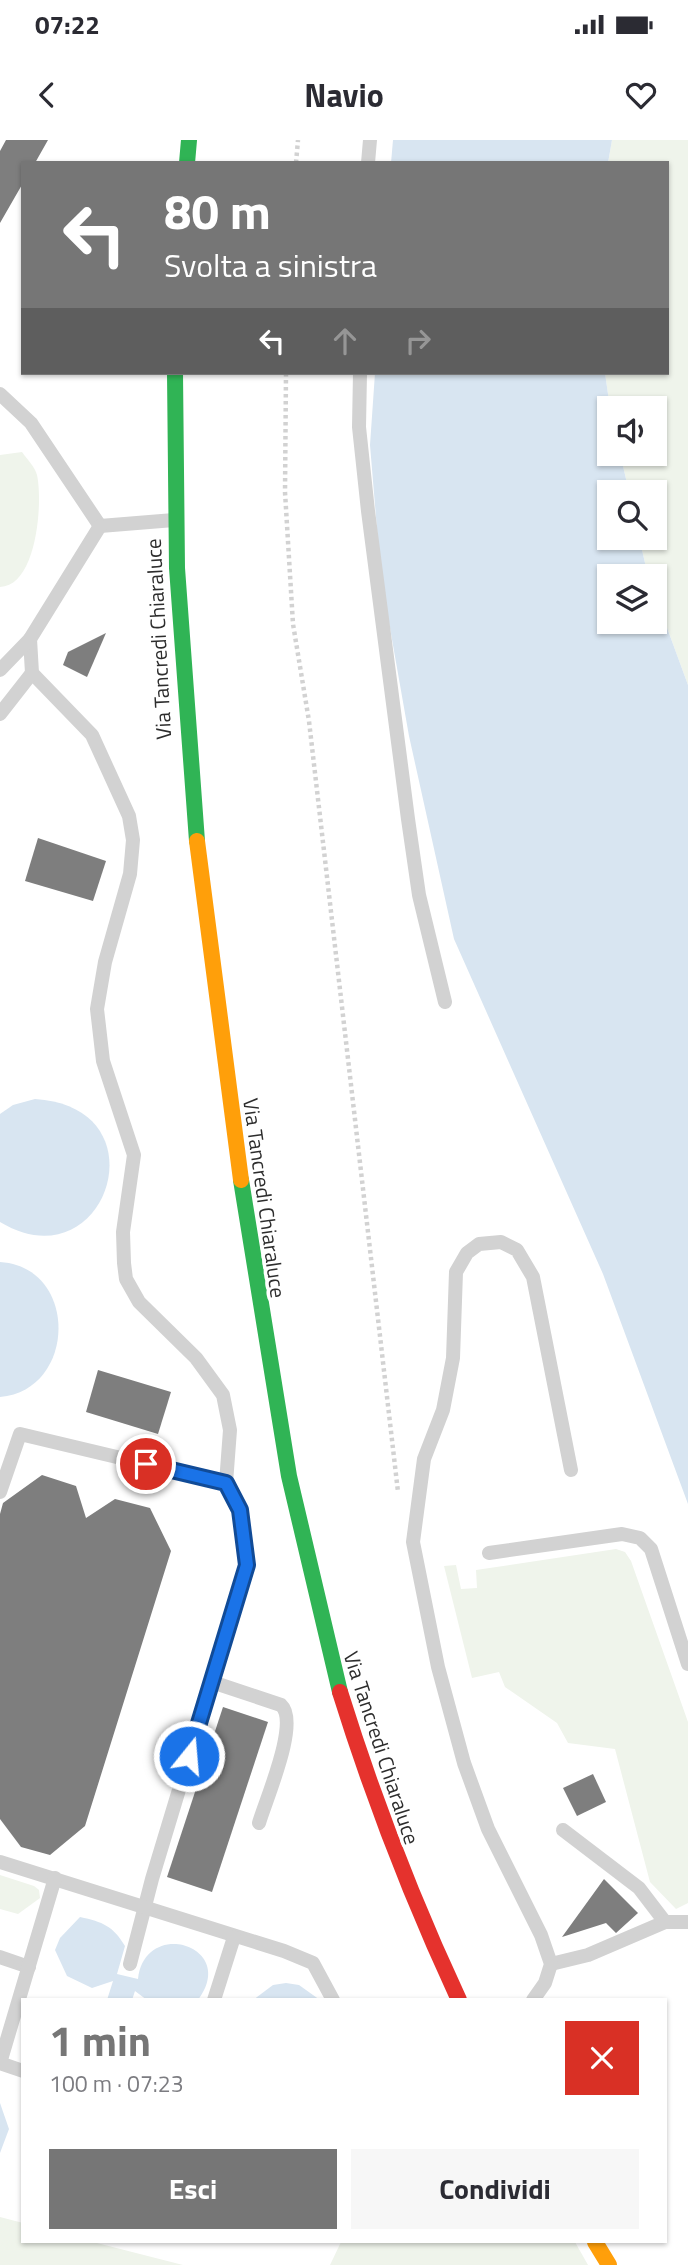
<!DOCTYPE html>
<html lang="it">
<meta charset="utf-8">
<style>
:root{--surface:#fff;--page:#f7f7f7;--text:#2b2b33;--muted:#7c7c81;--accent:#767676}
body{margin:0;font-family:"Titillium Web",sans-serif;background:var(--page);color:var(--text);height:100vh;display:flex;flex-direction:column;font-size:26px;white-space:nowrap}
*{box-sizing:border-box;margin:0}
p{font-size:23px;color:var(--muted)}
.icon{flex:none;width:38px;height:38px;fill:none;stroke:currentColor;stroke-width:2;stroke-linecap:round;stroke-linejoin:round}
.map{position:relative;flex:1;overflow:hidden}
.panel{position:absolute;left:21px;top:1858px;width:646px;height:245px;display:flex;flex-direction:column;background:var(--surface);border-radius:0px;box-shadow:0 2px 5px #0004}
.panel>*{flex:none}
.banner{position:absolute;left:21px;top:21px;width:648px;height:214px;border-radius:0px;box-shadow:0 2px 5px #0004;background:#767676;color:#fff;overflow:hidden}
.tools{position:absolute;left:597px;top:256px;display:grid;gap:14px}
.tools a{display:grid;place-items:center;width:70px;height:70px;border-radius:0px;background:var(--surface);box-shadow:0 2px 5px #0004;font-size:35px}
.pin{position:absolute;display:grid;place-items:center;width:60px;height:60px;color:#fff;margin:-30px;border:4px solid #fff;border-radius:50%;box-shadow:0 2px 7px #0007}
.me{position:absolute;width:77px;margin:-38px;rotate:17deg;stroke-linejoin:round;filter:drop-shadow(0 0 5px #0008)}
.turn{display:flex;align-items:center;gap:24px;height:147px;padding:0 28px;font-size:32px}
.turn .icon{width:91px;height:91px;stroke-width:2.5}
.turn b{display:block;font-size:49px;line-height:60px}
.lanes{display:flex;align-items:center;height:66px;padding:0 28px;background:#0003;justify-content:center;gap:35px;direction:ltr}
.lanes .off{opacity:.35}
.round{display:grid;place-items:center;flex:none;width:74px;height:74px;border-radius:0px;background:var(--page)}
.headline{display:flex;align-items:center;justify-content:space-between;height:119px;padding:0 28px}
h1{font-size:42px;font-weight:700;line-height:52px;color:var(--accent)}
.button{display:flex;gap:14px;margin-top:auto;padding:14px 28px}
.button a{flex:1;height:80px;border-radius:0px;background:var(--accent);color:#fff;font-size:28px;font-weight:700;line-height:80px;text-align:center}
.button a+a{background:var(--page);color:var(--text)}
.status{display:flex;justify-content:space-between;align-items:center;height:49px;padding:0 35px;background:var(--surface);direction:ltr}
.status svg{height:19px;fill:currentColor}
header{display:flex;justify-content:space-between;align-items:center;height:91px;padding:0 28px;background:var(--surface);font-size:32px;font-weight:700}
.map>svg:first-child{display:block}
</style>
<div class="status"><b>07:22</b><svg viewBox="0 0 49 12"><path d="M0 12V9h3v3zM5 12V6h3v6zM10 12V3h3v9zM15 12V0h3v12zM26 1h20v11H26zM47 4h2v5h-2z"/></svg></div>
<header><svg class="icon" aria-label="back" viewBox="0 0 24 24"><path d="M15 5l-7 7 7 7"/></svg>Navio<svg class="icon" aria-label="heart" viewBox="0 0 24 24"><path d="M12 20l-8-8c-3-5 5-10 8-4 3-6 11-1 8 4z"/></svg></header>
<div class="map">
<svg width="688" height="2125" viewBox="0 0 688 2125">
<rect width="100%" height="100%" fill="#fff"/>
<g fill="#eff4eb">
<polygon points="612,0 688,0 688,545 655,455 654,436 648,436 639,397 654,397 654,352 629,352 620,313 654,313 654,268 610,268 605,233 667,233 667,23 608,23"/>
<path d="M22 312C27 319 35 327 37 335 43 362 37 446 0 447V315Z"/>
<polygon points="616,1409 625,1412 631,1421 688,1582 688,1763 676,1769 650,1742 615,1609 568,1603 557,1583 505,1547 499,1532 472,1538 444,1426 456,1425 461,1449 477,1448 476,1430"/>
<polygon points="0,1735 34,1746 39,1750 40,1758 18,1774 0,1769"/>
<polygon points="0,2077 23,2083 23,2102 93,2102 183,2125 0,2125"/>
<polygon points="341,2102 575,2102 588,2125 330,2125"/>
</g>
<g fill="#d8e5f1">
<polygon points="393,0 612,0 608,23 391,23"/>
<polygon points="375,233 605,233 610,268 609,313 620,313 629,352 609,352 609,397 639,397 648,436 609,436 609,481 654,481 655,455 688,545 688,1364 603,1134 454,799 409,596 381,437 370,305"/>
<path d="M35 959C166 967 105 1146 0 1082V974L13 965Z"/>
<path d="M0 1122C79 1127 77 1250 0 1257Z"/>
<path d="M80 1777C103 1782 113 1786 125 1806L117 1834 138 1839C145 1777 239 1806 198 1860H147L135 1851 132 1860H107L113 1841 92 1848 67 1836 55 1810 60 1798Z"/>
<polygon points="286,1843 299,1845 320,1860 253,1860 273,1845"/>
<polygon points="0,1963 9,1989 0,2013"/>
</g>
<g fill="#7e7e7e">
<polygon points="6,0 48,0 35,23 23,23 23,43 0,83 0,11"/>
<polygon points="106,493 87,537 63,525 68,512"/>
<polygon points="38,698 106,721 93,761 25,741"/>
<polygon points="98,1230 171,1252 158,1294 86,1272"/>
<polygon points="42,1335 76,1346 86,1378 115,1359 150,1368 171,1411 85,1686 50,1715 21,1707 0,1679 0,1374 3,1363"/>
<polygon points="223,1567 268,1582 212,1752 167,1737"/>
<polygon points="593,1634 606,1662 577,1676 563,1648"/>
<polygon points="604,1739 638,1773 616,1793 606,1783 562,1797"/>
</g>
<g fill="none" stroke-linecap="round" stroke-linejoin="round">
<g stroke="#d2d2d2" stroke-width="4.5" stroke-dasharray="3.5 3.5" stroke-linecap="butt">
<polyline points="296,23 298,0"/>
<polyline points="286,233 285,352 293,484 309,581 398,1352"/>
</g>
<g stroke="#d2d2d2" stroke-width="14">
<polyline points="368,23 370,0"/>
<polyline points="360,233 359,287 368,371 408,679 419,755 445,862"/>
<polyline points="0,254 31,283 100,386"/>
<polyline points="100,386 174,380"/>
<polyline points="30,499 32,533 92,595 129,676 133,700 130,734 105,822 97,869 103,921 134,1015 123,1092 124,1123 126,1139 139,1162 196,1218 223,1255 230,1290 226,1343"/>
<polyline points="0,530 30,499 100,386"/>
<polyline points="0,574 32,533"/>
<polyline points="0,1352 20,1294 226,1343 240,1370 247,1425 152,1739 130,1824"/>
<polyline points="489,1413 622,1394 640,1398 651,1409 688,1524"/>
<path d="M212 1542 281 1565C300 1582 266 1659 259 1683"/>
<polyline points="563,1690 639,1748 665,1782"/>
<polyline points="0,1722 284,1811 313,1823 333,1860"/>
<polyline points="0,1817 29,1827"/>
<polyline points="551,1824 588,1815 665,1782 688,1782"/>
<polyline points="214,1860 234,1797"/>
<polyline points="533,1860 545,1843 551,1824 541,1795 488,1689 464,1623 438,1527 413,1402 424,1319 443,1270 453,1218 456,1132 467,1113 479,1104 501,1102 517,1110 533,1137 571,1330"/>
<polyline points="0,1923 55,1738"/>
<polyline points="0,1923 23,1931"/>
</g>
<g stroke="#30b455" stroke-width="16">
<polyline points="187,23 189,0"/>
<polyline points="175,233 177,428 197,701"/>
<polyline points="241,1040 289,1336 340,1552"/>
</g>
<g stroke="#ff9f0a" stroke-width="16">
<polyline points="197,701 241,1040"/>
<polyline points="595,2102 609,2125"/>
</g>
<path stroke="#e5322d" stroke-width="16" d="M340 1552C373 1658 412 1759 459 1860"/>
</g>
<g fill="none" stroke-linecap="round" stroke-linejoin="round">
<g stroke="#114b97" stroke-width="18">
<polyline id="route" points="146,1324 226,1343 240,1370 247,1425 189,1616"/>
</g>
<use href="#route" stroke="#1a73e8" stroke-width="12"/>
</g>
<g text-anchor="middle" stroke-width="7" stroke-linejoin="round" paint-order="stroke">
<g font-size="21" fill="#2d2d2d" stroke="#fff">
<text transform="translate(159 499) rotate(-93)" y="7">Via Tancredi Chiaraluce</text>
<text transform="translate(264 1058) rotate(82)" y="7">Via Tancredi Chiaraluce</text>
<text transform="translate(381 1608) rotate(72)" y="7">Via Tancredi Chiaraluce</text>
</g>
</g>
</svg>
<div class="tools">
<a><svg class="icon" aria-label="sound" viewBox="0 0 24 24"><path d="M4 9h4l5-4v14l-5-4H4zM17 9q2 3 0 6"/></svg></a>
<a><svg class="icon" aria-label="search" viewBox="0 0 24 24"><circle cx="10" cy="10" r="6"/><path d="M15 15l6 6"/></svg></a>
<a><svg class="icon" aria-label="layers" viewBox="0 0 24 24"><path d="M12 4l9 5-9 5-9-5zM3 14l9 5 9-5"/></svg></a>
</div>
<div class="pin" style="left:146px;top:1324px;background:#d93025"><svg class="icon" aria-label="arrive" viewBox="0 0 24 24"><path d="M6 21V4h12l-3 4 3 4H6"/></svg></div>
<svg class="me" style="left:189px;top:1616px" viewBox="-20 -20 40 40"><circle r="17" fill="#1a73e8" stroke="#fff" stroke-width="3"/><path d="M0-11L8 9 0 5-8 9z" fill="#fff"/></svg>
<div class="banner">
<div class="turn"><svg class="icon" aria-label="left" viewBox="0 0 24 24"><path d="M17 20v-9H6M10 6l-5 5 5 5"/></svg><div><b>80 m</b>Svolta a sinistra</div></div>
<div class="lanes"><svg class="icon" aria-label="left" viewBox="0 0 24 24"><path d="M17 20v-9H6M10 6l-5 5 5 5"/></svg><svg class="icon off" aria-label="ahead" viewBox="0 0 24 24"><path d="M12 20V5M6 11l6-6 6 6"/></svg><svg class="icon off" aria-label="right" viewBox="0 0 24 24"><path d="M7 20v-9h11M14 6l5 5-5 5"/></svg></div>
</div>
<section class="panel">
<div class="headline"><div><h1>1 min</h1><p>100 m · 07:23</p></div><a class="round" style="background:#d93025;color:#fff"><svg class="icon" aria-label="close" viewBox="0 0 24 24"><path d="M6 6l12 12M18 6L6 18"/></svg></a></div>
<div class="button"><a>Esci</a><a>Condividi</a></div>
</section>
</div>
